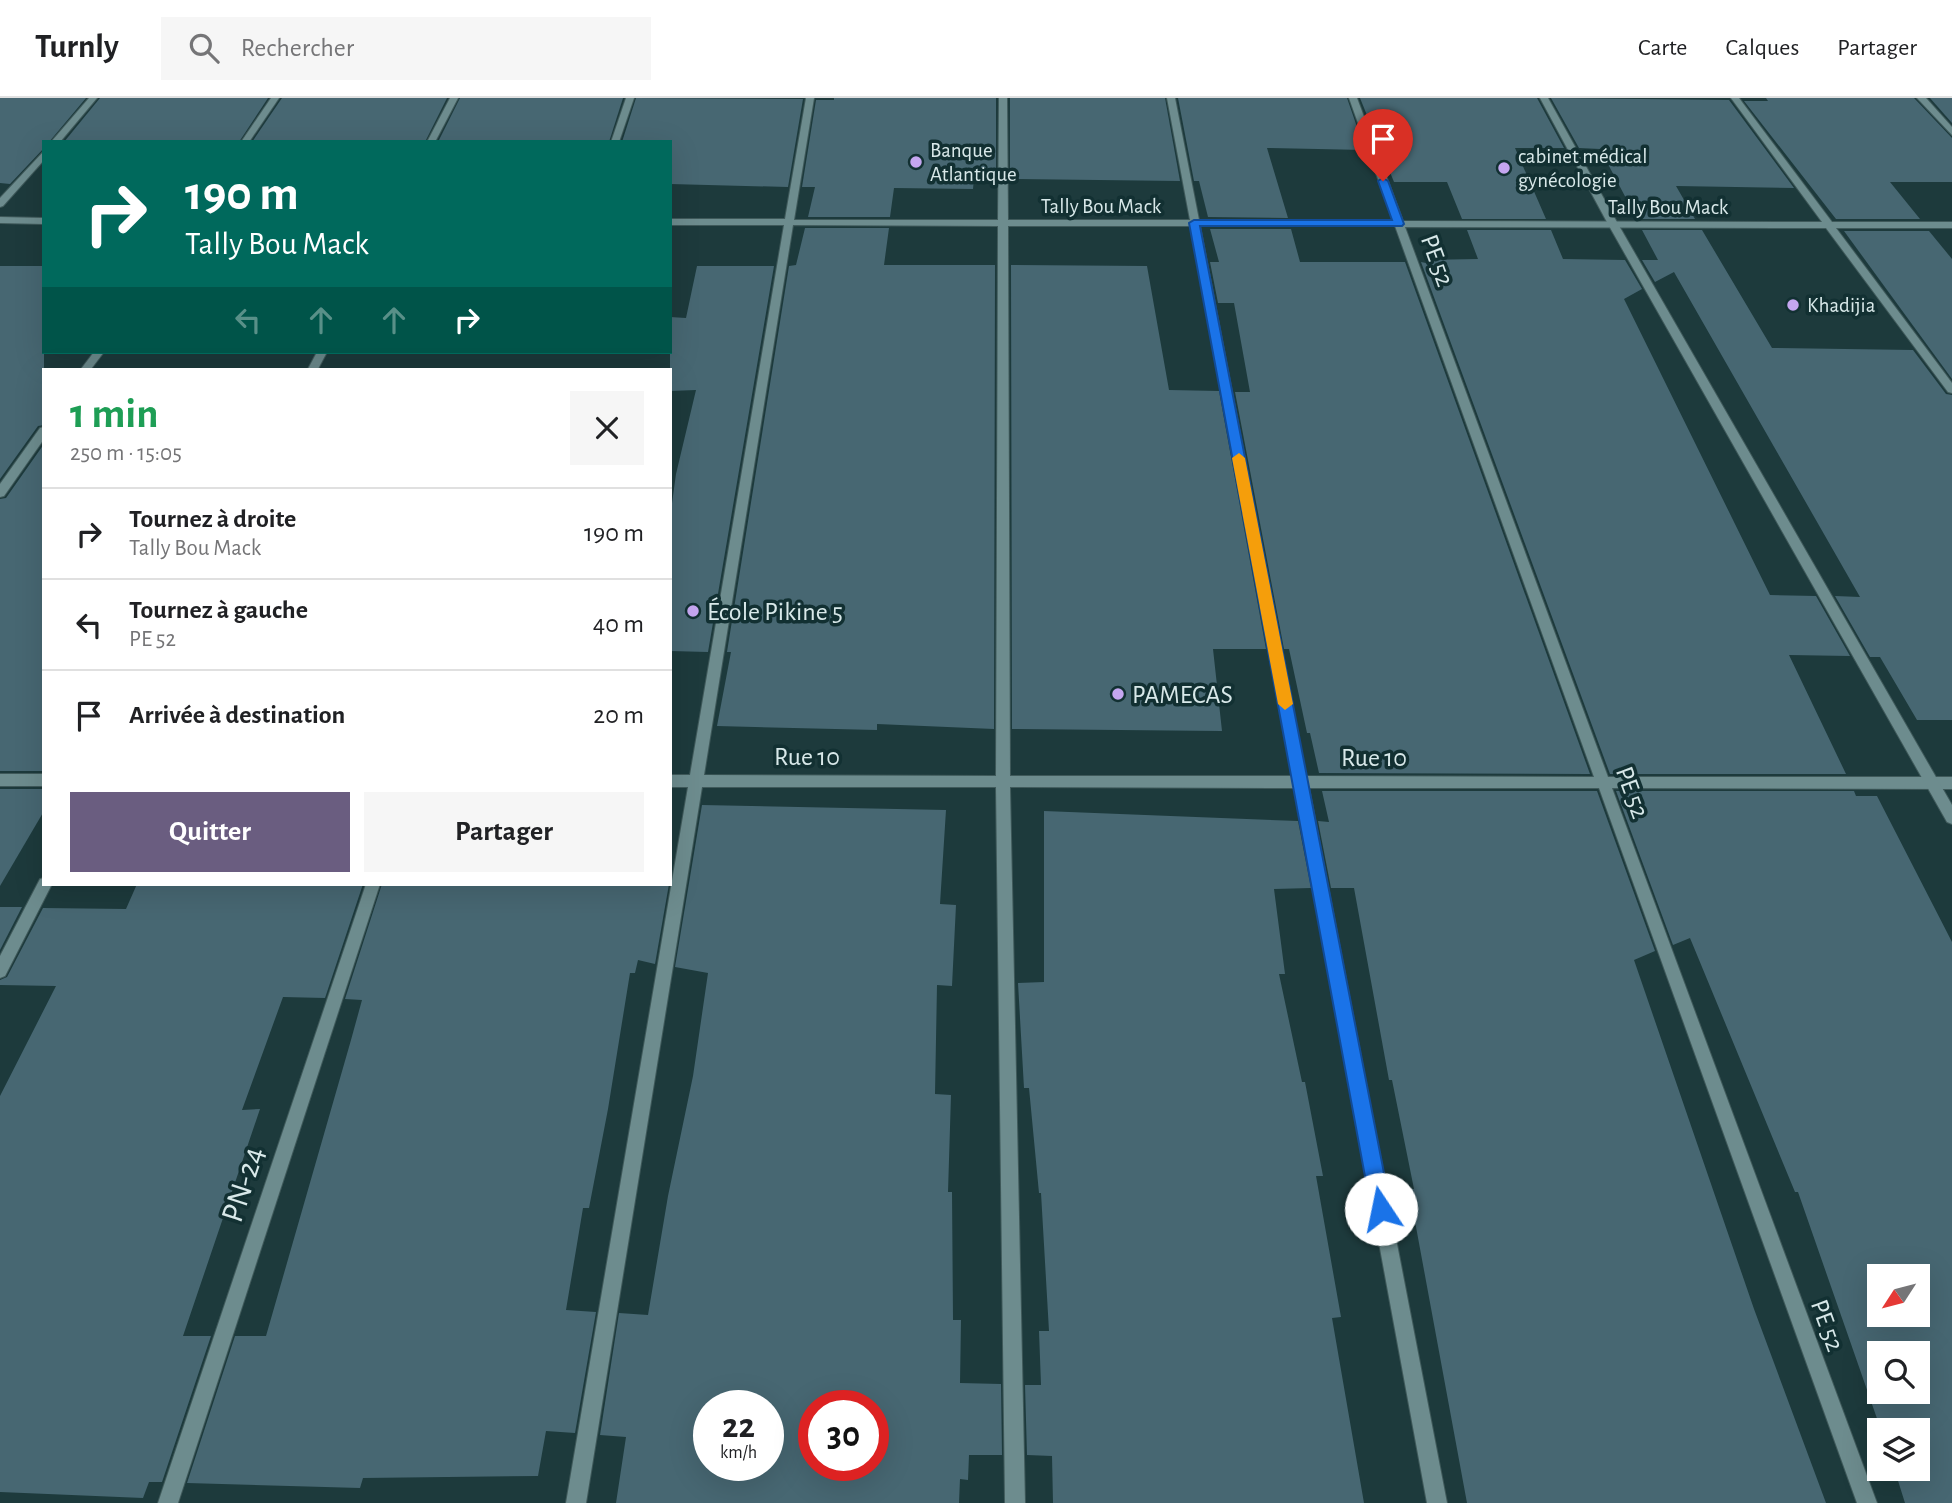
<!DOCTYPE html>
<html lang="fr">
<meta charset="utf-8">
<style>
:root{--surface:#fff;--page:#f6f6f6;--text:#202124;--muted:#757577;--line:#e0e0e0;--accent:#6a5d80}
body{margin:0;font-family:"Alegreya Sans",sans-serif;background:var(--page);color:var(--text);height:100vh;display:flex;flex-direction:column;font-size:26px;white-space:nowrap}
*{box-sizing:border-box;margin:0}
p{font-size:23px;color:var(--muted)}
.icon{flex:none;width:38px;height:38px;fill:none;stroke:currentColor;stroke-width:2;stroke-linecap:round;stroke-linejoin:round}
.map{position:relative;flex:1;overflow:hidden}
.drawer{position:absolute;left:42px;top:270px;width:630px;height:518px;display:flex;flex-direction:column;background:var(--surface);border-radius:0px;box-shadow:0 7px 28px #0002}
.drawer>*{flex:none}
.guide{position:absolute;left:42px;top:42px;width:630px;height:214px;border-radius:0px;box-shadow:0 7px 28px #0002;background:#00695c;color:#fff;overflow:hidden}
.needle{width:46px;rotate:234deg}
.tools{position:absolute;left:1867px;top:1166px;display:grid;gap:14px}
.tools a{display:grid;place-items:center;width:63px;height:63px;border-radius:0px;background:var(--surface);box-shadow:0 7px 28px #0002;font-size:35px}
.speed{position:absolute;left:693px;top:1292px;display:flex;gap:14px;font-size:35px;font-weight:700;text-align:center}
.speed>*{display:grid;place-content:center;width:91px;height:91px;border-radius:50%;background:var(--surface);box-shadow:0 7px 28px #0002;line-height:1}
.speed small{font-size:18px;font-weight:400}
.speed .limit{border:10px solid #d22;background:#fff;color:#111}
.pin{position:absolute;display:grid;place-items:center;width:60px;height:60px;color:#fff;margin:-72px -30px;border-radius:50% 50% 50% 0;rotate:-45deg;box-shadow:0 0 7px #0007}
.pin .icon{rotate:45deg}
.me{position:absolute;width:77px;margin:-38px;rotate:349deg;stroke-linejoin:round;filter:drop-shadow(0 0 5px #0008)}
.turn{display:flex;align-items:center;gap:24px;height:147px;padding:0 28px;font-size:32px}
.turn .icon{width:91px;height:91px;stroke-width:2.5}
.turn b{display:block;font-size:49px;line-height:60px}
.lanes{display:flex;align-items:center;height:66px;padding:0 28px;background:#0003;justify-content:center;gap:35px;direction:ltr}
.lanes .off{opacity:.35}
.round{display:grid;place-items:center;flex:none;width:74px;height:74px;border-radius:0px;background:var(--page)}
.summary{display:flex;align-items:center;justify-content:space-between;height:119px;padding:0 28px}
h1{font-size:42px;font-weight:700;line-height:52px;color:#1e9e55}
.cta{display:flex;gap:14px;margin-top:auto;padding:14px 28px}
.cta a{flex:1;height:80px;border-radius:0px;background:var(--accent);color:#fff;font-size:28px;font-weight:700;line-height:80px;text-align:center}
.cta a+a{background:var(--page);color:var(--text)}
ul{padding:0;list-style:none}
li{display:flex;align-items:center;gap:21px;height:91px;padding:0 28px;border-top:2px solid var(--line)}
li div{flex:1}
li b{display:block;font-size:26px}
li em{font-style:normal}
header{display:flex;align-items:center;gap:42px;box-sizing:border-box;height:98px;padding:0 35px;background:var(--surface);border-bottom:2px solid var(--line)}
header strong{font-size:33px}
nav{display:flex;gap:38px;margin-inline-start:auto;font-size:24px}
.search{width:490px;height:63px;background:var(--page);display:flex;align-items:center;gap:18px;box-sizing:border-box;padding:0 24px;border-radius:0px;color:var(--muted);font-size:26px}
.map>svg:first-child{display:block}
</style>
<header>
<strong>Turnly</strong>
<div class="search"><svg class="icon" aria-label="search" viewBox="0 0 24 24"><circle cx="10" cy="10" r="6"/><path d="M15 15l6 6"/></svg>Rechercher</div>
<nav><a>Carte</a><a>Calques</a><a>Partager</a></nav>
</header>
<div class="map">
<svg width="1952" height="1405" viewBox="0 0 1952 1405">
<rect width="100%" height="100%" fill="#1d3a3c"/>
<g fill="#476772" fill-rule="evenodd">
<polygon points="0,0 86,0 49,44 44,44 44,50 10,86 0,85"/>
<polygon points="100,0 268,0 239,44 64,44"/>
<polygon points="282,0 447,0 425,44 252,44"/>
<polygon points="460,0 623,0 609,44 438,44"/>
<polygon points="636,0 803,1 788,89 670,86 670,44 622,44"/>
<polygon points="834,0 996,0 996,81 974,80 973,91 894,90 890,119 808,119 815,89 802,89 816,2 834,2"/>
<polygon points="1010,0 1165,0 1180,83 1010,81"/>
<polygon points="1178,0 1347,0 1365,52 1267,50 1288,120 1208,119 1199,83 1194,83"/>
<polygon points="1360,0 1537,0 1564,50 1515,50 1546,121 1462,121 1447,84 1394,84"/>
<polygon points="1551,0 1729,2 1794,90 1676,88 1695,121 1637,121 1600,51 1579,50"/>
<polygon points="1766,0 1914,0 1952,40 1952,84 1890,84 1920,121 1836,121 1744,3 1768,3"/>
<polygon points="1930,0 1952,0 1952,25"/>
<polygon points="805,130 889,130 884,167 995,167 994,631 877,626 877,632 717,628 731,554 727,554 789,168 796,167"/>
<polygon points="1210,131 1291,131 1300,164 1405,164 1590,676 1319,675 1310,635 1307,635 1289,551 1284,551 1235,294 1250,294 1234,205 1218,205 1210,164 1219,164"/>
<polygon points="1467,132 1551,132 1563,161 1625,162 1642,191 1624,201 1770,497 1816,498 1850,558 1789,557 1846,676 1610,676 1421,164 1426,165 1425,162 1478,161"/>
<polygon points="1642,132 1702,132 1772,250 1913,252 1946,296 1952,297 1952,622 1917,622 1880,559 1870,559 1835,498 1860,499 1674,174 1655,184 1642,162 1658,162"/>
<polygon points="1844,133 1929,133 1952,161 1952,281"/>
<polygon points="1011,167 1147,168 1169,292 1219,293 1266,551 1213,551 1222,633 1012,631"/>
<polygon points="0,168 44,168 44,327 38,328 0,381"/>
<polygon points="697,168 774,168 708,554 670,553 670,420 676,376 696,292 670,293 670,219 686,220"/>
<polygon points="44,346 44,673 0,673 0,401 6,400"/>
<polygon points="0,691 44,691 44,713 0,788"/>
<polygon points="1322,693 1597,693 1655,853 1634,862 1754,1211 1826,1405 1467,1405 1409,1091 1414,1091 1392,982 1389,982 1354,790 1331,790 1318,723 1329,724"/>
<path d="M1616 693H1854L1856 698H1877L1952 844V1405H1905L1894 1370H1918V1332H1881L1798 1094H1795L1690 840 1673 847ZM1880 1178H1918V1216H1880ZM1880 1255H1918V1293H1880Z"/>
<path d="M702 707 946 712 940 806 956 807 952 888 937 887 935 996 951 997 948 1094H952L953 1222H961L960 1285 1001 1286 1002 1357H969L968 1382 960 1381 959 1405H616L626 1339 600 1337 619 1215 648 1217 668 1098 693 978 708 875 675 869ZM709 1307H768V1367H709ZM814 1307H873V1367H814Z"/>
<polygon points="1044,713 1298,723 1311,790 1274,791 1285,876 1279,876 1302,984 1305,984 1323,1078 1316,1078 1341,1219 1332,1220 1364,1405 1053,1405 1052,1358 1027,1357 1025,1287 1041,1287 1039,1233 1049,1233 1041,1095 1039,1095 1029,990 1024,990 1018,885 1044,884"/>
<polygon points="137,786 363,786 325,900 283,899 242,1012 260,1011 183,1238 211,1238 162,1384 149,1384 143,1400 0,1394 0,998 56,888 0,887 0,882 7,879 43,810 126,811"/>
<polygon points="382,786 669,786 655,866 638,862 635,875 630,875 608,1011 589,1110 583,1110 566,1212 596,1214 575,1335 546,1333 538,1378 363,1380 360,1390 187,1385 235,1238 266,1238 351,942 362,902 345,901"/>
<polygon points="0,809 22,809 0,852"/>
</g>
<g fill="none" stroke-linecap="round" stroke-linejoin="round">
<g stroke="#3f595a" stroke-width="2">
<g id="minor">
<polygon points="89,0 97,0 60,44 51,44"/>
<polygon points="271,0 279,0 249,44 241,44"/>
<polygon points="450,0 458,0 435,44 427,44"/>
<polygon points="626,0 634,0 619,44 611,44"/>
<path d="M806 0H814L794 122H998L999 0H1007L1008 122H1190L1167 0H1175L1199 122 1393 123 1349 0H1357L1403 123 1822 124 1731 0H1739L1832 124H1952V130H1836L1952 285V295L1948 294 1826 130 1405 129 1608 679H1952V691L1612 690 1877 1405H1857L1599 690H1309L1447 1405H1427L1295 690 1010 689 1025 1405H1005L996 689H702L586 1405H566L688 689H670V677H690L784 127H670V121H785ZM793 127 998 128 996 678 704 677ZM1008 128H1191L1292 678H1010ZM1200 128H1395L1594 679 1306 678Z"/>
<polygon points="1917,0 1926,0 1952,29 1952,37"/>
<polygon points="44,53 44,62 3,108 0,109 0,100"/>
<polygon points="0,119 44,120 44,126 0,125"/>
<polygon points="94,254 104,254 91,271 81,271"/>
<polygon points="317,254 327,254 318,271 308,271"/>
<polygon points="44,329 44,341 4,398 0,399 0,386 40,330"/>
<rect x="0" y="676" width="44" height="12"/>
<polygon points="44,780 44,786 52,786 5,878 0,880 0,858 40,781"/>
<polygon points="366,786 380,786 178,1405 158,1405"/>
</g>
</g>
<g stroke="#3f595a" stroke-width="2">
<polygon id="tertiary" points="1540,0 1548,0 1618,126 1952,707 1952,726 1947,724 1608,126"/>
</g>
<use href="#minor" fill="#6d8c8e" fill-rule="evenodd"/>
<use href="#tertiary" fill="#6d8c8e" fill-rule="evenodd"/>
</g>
<polygon fill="#1a73e8" stroke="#114b97" stroke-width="2" points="1383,80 1388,83 1404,126 1402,128 1200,128 1391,1111 1388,1118 1381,1121 1374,1118 1371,1111 1189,125 1194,122 1392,122 1378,83"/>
<polygon fill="#f59e0b" points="1239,355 1245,360 1293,606 1285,612 1278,606 1232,360"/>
<g fill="#c5a6f0" stroke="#123032" stroke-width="2.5">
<circle cx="916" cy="64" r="7"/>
<circle cx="1504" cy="70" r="7"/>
<circle cx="1793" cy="207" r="7"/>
<circle cx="693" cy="513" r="7"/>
<circle cx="1118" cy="596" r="7"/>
</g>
<g text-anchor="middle" stroke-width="7" stroke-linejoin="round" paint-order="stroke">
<g font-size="21" fill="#d8e8e9" stroke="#123032" text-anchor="start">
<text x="930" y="59">Banque<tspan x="930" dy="24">Atlantique</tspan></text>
<text x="1518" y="65">cabinet médical<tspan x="1518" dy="24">gynécologie</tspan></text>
<text x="1807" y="214">Khadijia</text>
</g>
<g font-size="21" fill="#d8e8e9" stroke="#123032">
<text x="1101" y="115">Tally Bou Mack</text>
<text x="1668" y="116">Tally Bou Mack</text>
</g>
<g font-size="26" fill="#d8e8e9" stroke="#123032">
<text transform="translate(1438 162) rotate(70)" y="9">PE 52</text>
<text x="807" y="667">Rue 10</text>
<text x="1374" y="668">Rue 10</text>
<text transform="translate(1633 694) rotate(70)" y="9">PE 52</text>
<text transform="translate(1828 1227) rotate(70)" y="9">PE 52</text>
</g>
<g font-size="26" fill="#d8e8e9" stroke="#123032" text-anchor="start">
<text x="707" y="522">École Pikine 5</text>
<text x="1132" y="605">PAMECAS</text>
</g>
<g font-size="32" fill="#d8e8e9" stroke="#123032">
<text transform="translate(242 1086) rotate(-72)" y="11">PN-24</text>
</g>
</g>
</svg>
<div class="tools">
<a><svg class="needle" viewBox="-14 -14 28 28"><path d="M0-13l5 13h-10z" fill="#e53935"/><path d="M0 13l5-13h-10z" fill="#757577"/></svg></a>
<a><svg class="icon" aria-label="search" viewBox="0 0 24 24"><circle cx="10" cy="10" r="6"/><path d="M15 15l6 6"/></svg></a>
<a><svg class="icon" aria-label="layers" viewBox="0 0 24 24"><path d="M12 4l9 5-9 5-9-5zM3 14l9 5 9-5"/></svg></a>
</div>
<div class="speed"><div>22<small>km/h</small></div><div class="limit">30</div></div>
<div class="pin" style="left:1383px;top:83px;background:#d93025"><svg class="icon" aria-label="arrive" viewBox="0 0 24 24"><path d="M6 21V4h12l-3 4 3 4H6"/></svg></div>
<svg class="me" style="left:1381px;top:1111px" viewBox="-20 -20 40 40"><circle r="19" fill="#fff"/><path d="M0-13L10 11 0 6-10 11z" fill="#1a73e8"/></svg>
<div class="guide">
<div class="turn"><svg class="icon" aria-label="right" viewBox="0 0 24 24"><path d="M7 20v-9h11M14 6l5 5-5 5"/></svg><div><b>190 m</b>Tally Bou Mack</div></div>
<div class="lanes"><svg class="icon off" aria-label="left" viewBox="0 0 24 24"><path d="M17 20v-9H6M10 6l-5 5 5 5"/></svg><svg class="icon off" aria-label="ahead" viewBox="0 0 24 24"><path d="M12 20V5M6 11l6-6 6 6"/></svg><svg class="icon off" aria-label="ahead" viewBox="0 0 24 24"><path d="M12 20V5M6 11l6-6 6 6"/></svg><svg class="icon" aria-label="right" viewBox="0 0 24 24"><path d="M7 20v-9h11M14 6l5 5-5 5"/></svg></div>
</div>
<section class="drawer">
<div class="summary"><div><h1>1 min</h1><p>250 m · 15:05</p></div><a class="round"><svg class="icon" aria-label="close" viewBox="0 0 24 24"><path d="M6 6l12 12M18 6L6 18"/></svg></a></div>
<ul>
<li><svg class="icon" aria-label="right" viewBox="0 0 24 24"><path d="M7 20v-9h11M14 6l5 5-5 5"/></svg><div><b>Tournez à droite</b><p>Tally Bou Mack</p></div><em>190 m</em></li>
<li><svg class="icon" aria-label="left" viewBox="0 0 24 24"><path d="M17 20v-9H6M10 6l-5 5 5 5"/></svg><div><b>Tournez à gauche</b><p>PE 52</p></div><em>40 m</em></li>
<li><svg class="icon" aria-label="arrive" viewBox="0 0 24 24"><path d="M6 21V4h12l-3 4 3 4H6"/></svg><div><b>Arrivée à destination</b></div><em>20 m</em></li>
</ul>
<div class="cta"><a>Quitter</a><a>Partager</a></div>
</section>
</div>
